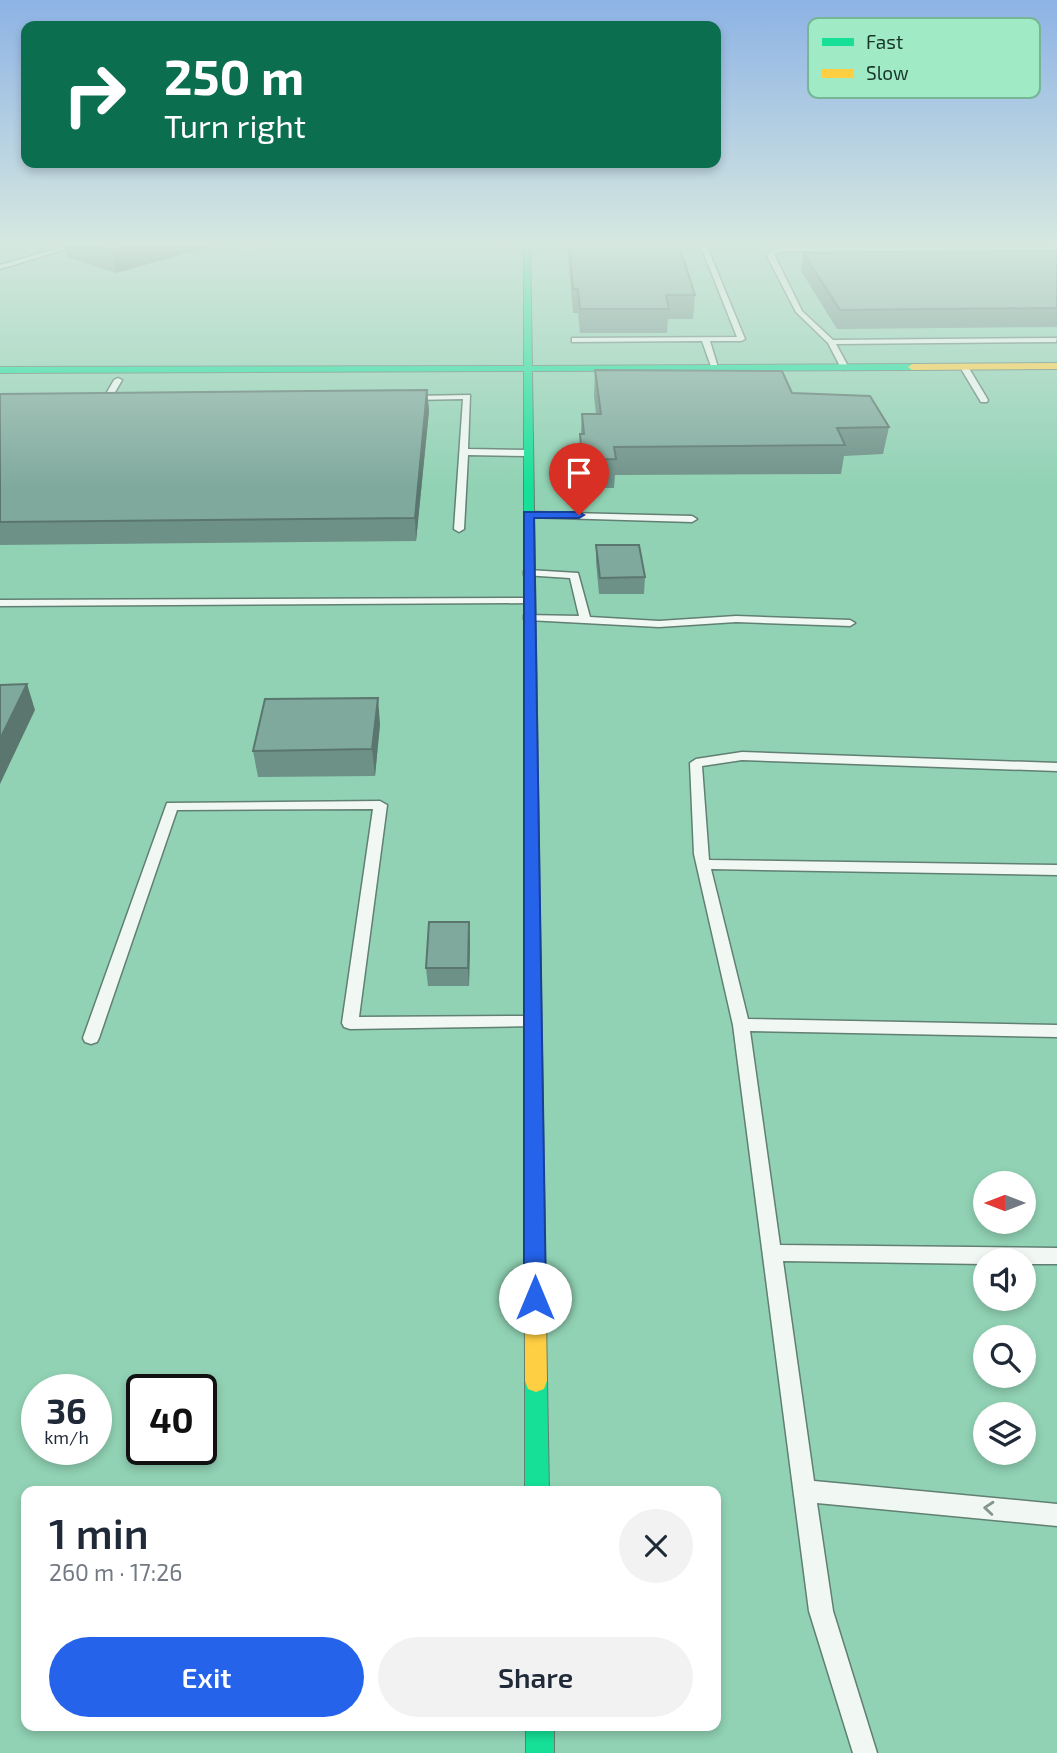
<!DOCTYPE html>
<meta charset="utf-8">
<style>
:root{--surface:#fff;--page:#f2f2f3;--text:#1f2937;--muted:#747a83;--accent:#2563eb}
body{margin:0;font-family:"Exo 2",sans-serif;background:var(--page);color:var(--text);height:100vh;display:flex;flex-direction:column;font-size:26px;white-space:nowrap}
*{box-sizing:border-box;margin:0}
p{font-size:23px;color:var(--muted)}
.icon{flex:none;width:38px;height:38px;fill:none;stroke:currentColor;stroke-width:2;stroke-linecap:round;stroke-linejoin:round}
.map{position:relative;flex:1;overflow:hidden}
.sheet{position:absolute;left:21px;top:1486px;width:700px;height:245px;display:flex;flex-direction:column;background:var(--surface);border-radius:14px;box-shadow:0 4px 10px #0003}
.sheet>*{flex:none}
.hud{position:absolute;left:21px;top:21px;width:700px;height:147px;border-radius:14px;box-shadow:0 4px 10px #0003;background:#0b6e4f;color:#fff;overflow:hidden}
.needle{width:46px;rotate:270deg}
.controls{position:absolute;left:973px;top:1171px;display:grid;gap:14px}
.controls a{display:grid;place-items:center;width:63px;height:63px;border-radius:50%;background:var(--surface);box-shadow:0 4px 10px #0003;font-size:35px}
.speed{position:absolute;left:21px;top:1374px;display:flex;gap:14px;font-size:35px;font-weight:700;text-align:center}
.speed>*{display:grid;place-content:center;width:91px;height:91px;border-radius:50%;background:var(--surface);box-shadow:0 4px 10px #0003;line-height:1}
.speed small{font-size:18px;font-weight:400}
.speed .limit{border:4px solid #111;border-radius:10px;background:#fff;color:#111}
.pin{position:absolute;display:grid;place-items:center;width:60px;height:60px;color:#fff;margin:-72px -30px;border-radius:50% 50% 50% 0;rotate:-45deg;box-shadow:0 0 7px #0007}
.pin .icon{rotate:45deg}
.me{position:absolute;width:77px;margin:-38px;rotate:0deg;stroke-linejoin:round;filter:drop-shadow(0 0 5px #0008)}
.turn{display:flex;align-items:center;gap:24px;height:147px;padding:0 28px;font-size:32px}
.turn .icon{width:91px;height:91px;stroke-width:2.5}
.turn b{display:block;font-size:49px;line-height:60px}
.round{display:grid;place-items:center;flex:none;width:74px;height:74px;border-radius:37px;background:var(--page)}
.head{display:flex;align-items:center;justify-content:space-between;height:119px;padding:0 28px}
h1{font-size:42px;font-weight:600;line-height:52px}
.action{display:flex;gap:14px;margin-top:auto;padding:14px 28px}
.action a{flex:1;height:80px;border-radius:42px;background:var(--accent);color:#fff;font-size:28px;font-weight:600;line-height:80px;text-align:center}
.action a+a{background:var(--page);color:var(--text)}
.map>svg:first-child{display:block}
</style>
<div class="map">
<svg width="1057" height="1753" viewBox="0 0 1057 1753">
<rect width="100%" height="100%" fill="#a4cdb9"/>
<path fill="#91d2b4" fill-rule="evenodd" d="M0 242H1057V1753H0ZM985 1183H1024V1222H985ZM985 1260H1024V1298H985ZM985 1337H1024V1376H985ZM37 1390H96V1449H37ZM142 1390H201V1449H142ZM985 1414H1024V1452H985ZM26 1491H716V1726H26Z"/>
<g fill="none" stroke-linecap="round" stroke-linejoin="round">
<g stroke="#617f72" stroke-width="3">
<g id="lane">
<polygon points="81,242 90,242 0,269 0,265"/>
<polygon points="1057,246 1057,250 785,251 774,254 802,311 833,340 1057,338 1056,342 836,344 849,368 845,370 841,368 828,343 796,312 767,256 769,252 785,247"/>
<polygon points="705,247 708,249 745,339 741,341 710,341 719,371 712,369 702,341 572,342 572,338 575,338 737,337 702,249"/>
<polygon points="961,365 967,365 988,400 987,402 981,402 960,367"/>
<polygon points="118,378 122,380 110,401 103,403 102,401 114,380"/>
<polygon points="470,395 468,449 528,450 532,453 528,456 468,455 464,529 459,532 454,529 463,399 412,400 408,398 412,396"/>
<polygon points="528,512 692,516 697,519 692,522 525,517 525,513"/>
<polygon points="528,570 578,573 590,617 659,621 736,616 850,620 855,623 850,626 736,622 659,627 528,620 524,619 524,615 579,616 570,578 524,575 524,571"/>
<polygon points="528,598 533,601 532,603 0,606 0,600"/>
<polygon points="742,752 1057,763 1057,771 742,760 702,766 709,860 1057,865 1057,875 711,869 748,1019 1057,1025 1057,1037 750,1031 780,1245 1057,1248 1057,1264 1024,1264 1024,1260 985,1260 985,1264 783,1261 814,1481 1057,1504 1057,1526 817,1503 833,1611 877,1753 853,1753 809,1611 733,1025 694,854 690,763 696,759"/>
<polygon points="380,801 387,805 359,1017 527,1016 533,1018 535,1022 533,1026 350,1029 344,1027 342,1023 373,809 177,810 99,1038 97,1042 91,1044 85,1042 83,1038 167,803"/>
</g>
</g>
<g stroke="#617f72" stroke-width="2">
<g id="fast">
<polygon points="524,242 530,242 532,366 912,364 916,367 912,370 532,371 540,920 532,926 524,920 524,371 0,373 0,367 524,366"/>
<polygon points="536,1370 544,1373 547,1381 549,1491 525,1491 525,1381 528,1373"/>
<rect x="526" y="1726" width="28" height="27"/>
</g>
</g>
<g stroke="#617f72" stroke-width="2">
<g id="slow">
<polygon points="1057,363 1057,369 912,370 908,367 912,364"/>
<polygon points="532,914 540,920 547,1381 544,1389 536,1392 528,1389 525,1381 524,920"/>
</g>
</g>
<use href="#lane" fill="#f1f8f4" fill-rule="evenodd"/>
<use href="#fast" fill="#16e098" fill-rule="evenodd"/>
<use href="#slow" fill="#ffcf43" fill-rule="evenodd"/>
<g stroke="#adb8b3" stroke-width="3.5">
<polyline id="rail" points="236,253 271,242"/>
</g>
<use href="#rail" stroke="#a0ebc6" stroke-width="2.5" stroke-dasharray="8" stroke-linecap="butt"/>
</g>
<g fill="#6e9187">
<polygon points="63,242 225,242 116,273 67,257"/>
<polygon points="567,242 678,242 695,295 693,319 668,319 667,333 580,333 578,313 573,313"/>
<polygon points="1057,251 1057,327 837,329 801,271 803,253"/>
<polygon points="595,370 792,393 889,427 883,454 844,456 841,474 615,475 614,488 582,488 579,462 582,414 596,414 594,396"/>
<polygon points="427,390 429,411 416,541 0,545 0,394"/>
<polygon points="596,545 645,577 644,594 599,594 596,562"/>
<polygon points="380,724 375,776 258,777 253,751"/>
<polygon points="469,922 470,941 469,986 428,986 426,968"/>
</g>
<g fill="#5a766e">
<polygon points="144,242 225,242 116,273 112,251"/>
<polygon points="427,390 429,411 416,541 415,518"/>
<polygon points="27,684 35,710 0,784 0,739"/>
<polygon points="378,698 380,724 375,776 372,749"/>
<polygon points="469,922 470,941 469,986 468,968"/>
</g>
<g fill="#80a99d" stroke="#5a766e" stroke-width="2">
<polygon points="83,242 144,242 112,251"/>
<polygon points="569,242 678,242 695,295 666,295 669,309 580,309 578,289 573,289"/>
<polygon points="1057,251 1057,308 840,310 803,253"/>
<polygon points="595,370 782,371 792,393 870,396 889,427 837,428 845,445 614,447 616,459 582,460 580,434 584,434 582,414 601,414"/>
<polygon points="427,390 415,518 0,522 0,394"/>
<polygon points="596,545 639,545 645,577 600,578"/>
<polygon points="27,684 0,739 0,685"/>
<polygon points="378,698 372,749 253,751 265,699"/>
<polygon points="429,922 469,922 468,968 426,968"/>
</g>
<defs><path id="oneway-chevron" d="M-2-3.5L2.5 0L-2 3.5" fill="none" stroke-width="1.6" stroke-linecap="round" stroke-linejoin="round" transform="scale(1.75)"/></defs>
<use stroke="#84978e" href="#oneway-chevron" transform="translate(989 1508) rotate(-175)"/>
<linearGradient id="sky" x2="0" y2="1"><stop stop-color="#8db3e5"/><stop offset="0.5" stop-color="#d6e8e0"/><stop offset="1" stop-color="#d6e8e0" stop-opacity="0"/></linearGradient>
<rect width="1057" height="487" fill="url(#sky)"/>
<polygon fill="#2563eb" stroke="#184099" stroke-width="2" points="524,512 579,512 584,515 579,518 534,518 546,1298 543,1305 535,1308 527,1305 524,1298"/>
<rect x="808" y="18" width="232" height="80" rx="10" fill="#a0ebc6" stroke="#77b597" stroke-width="2"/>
<rect x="822" y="38" width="32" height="8" fill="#16e098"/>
<rect x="822" y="69" width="32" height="9" fill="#ffcf43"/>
<g font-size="19" fill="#173628">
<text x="866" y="49">Fast</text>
<text x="866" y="80">Slow</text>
</g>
</svg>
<div class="controls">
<a><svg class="needle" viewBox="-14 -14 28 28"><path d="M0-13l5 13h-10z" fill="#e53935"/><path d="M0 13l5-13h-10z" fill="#747a83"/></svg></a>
<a><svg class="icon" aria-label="sound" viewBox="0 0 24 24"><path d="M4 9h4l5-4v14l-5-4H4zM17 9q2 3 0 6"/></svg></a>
<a><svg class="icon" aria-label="search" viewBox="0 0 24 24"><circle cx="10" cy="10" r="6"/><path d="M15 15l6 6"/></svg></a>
<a><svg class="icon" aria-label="layers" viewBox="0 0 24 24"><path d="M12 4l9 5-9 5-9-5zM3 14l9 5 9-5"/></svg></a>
</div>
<div class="speed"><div>36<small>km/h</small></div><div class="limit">40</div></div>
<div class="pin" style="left:579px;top:515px;background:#d93025"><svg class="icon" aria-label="arrive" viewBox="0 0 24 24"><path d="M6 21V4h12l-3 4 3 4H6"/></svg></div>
<svg class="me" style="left:535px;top:1298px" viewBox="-20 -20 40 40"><circle r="19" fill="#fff"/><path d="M0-13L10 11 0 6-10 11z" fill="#2563eb"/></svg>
<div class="hud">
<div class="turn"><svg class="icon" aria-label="right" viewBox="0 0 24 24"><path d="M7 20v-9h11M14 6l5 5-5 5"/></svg><div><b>250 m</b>Turn right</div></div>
</div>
<section class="sheet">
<div class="head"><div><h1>1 min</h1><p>260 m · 17:26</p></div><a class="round"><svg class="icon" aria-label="close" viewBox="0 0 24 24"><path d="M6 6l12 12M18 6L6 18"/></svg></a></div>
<div class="action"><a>Exit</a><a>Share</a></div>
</section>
</div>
